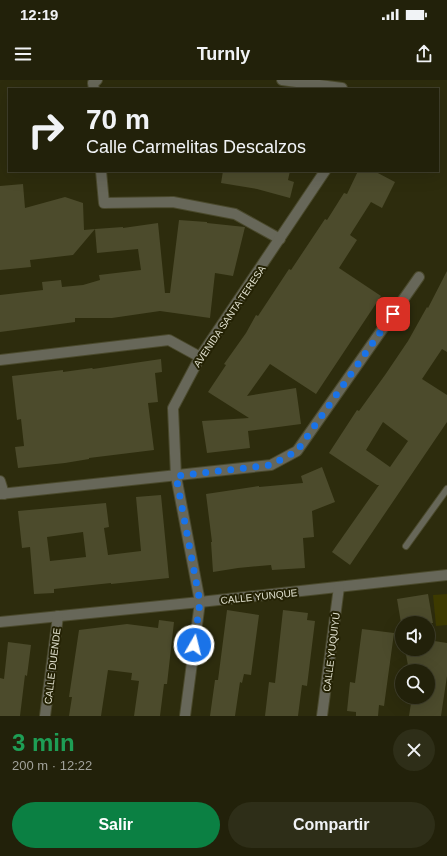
<!DOCTYPE html>
<html lang="es">
<meta charset="utf-8">
<style>
:root{--surface:#22210a;--page:#2e2e18;--text:#f1f3f6;--muted:#a2a39c;--line:#3f3e2b;--accent:#0b8043}
body{margin:0;font-family:Helvetica,sans-serif;background:var(--page);color:var(--text);height:100vh;display:flex;flex-direction:column;font-size:15px;white-space:nowrap}
*{box-sizing:border-box;margin:0}
p{font-size:13px;color:var(--muted)}
.icon{flex:none;width:22px;height:22px;fill:none;stroke:currentColor;stroke-width:2;stroke-linecap:round;stroke-linejoin:round}
.map{position:relative;height:636px;overflow:hidden}
.details{display:flex;flex-direction:column;background:var(--surface);flex:1}
.details>*{flex:none}
.guide{position:absolute;left:8px;top:8px;width:431px;height:84px;border-radius:0px;box-shadow:0 4px 16px #0002,0 0 0 1px var(--line);background:#22210a;color:var(--text);overflow:hidden}
.tools{position:absolute;left:395px;top:536px;display:grid;gap:8px}
.tools a{display:grid;place-items:center;width:40px;height:40px;border-radius:50%;background:var(--surface);box-shadow:0 4px 16px #0002,0 0 0 1px var(--line);font-size:20px}
.pin{position:absolute;display:grid;place-items:center;width:34px;height:34px;color:#fff;margin:-17px;border-radius:8px;box-shadow:0 2px 6px #0006}
.me{position:absolute;width:44px;margin:-22px;rotate:8deg;stroke-linejoin:round;filter:drop-shadow(0 0 3px #0008)}
.turn{display:flex;align-items:center;gap:14px;height:84px;padding:0 12px;font-size:18px}
.turn .icon{width:52px;height:52px;stroke-width:2.5}
.turn b{display:block;font-size:28px;line-height:34px}
.round{display:grid;place-items:center;flex:none;width:42px;height:42px;border-radius:21px;background:var(--page)}
.headline{display:flex;align-items:center;justify-content:space-between;height:68px;padding:0 12px}
h1{font-size:24px;font-weight:800;line-height:30px;color:#1e9e55}
.action{display:flex;gap:8px;margin-top:auto;padding:8px 12px}
.action a{flex:1;height:46px;border-radius:24px;background:var(--accent);color:#fff;font-size:16px;font-weight:800;line-height:46px;text-align:center}
.action a+a{background:var(--page);color:var(--text)}
.status{display:flex;justify-content:space-between;align-items:center;height:28px;padding:0 20px;background:var(--surface);direction:ltr}
.status svg{height:11px;fill:currentColor}
header{display:flex;justify-content:space-between;align-items:center;height:52px;padding:0 12px;background:var(--surface);font-size:18px;font-weight:800}
.map>svg:first-child{display:block}
</style>
<div class="status"><b>12:19</b><svg viewBox="0 0 49 12"><path d="M0 12V9h3v3zM5 12V6h3v6zM10 12V3h3v9zM15 12V0h3v12zM26 1h20v11H26zM47 4h2v5h-2z"/></svg></div>
<header><svg class="icon" aria-label="menu" viewBox="0 0 24 24"><path d="M4 6h16M4 12h16M4 18h16"/></svg>Turnly<svg class="icon" aria-label="share" viewBox="0 0 24 24"><path d="M12 15V3M7 8l5-5 5 5M5 13v7h14v-7"/></svg></header>
<div class="map">
<svg width="447" height="636" viewBox="0 0 447 636">
<rect width="100%" height="100%" fill="#2d2c0d"/>
<polygon fill="#3d3a00" points="447,514 447,545 436,546 433,515"/>
<g fill="#4c4b2c" fill-rule="evenodd">
<polygon points="223,91 290,91 288,100 294,102 290,118 257,109 221,103"/>
<polygon points="358,91 374,91 395,102 382,128 371,122 350,155 357,160 339,188 381,216 316,314 270,284 247,316 296,308 301,344 248,351 250,368 207,373 202,341 249,338 208,312 226,285 224,284 246,253 256,235 258,236 289,189 291,190 325,139 327,140 344,113 347,114"/>
<polygon points="23,104 25,128 65,117 83,123 84,150 95,149 73,175 30,180 31,187 0,190 0,106"/>
<polygon points="179,140 207,142 207,143 245,147 233,196 215,193 210,238 160,231 112,238 75,238 75,242 0,252 0,215 43,210 42,202 61,200 62,207 83,205 100,200 99,195 141,190 138,169 97,173 95,149 123,147 123,148 158,143 165,213 170,213"/>
<path d="M447 191V272L442 269 422 299 447 315V342L350 485 332 472 379 405H377L329 373 357 330 359 331 385 295 408 261 427 227 428 228ZM383 342 408 361 390 387 366 370Z"/>
<polygon points="161,279 162,292 155,293 158,322 148,323 154,370 89,378 89,379 65,383 18,388 15,367 24,366 21,339 17,340 12,296 63,290 63,292 92,288 93,289"/>
<polygon points="322,387 335,422 312,431 314,457 303,458 305,488 272,490 271,485 238,488 213,492 211,462 212,462 206,414 259,406 259,407 303,403 301,396"/>
<path d="M161 415 169 498 111 504V503L54 509V513L34 514 30 467 22 468 18 431 106 423 109 447 104 448 108 475 141 471 136 417ZM83 452 86 477 50 481 47 457Z"/>
<polygon points="428,514 433,543 401,543 397,519"/>
<polygon points="227,530 259,535 251,595 244,594 242,603 240,602 235,636 210,636 215,600 218,600"/>
<polygon points="283,530 308,533 307,540 315,541 307,606 302,605 298,636 265,636 269,602 275,603"/>
<polygon points="159,540 174,542 167,604 164,604 160,636 134,636 139,601 131,600 132,593 108,590 101,636 69,636 72,617 69,617 79,550 127,544 158,548"/>
<polygon points="362,549 394,553 384,626 379,625 378,636 356,636 356,632 347,631 350,602 355,603"/>
<polygon points="428,560 447,563 447,596 441,636 409,636 412,617 428,617 428,591 409,591 405,569 428,569"/>
<polygon points="8,562 31,565 27,596 25,595 20,636 0,636 0,598 4,599"/>
</g>
<g fill="none" stroke-linecap="round" stroke-linejoin="round">
<g stroke="#4a492c" stroke-width="8">
<polyline id="service" points="406,466 447,409"/>
</g>
<g stroke="#4a492c" stroke-width="12">
<g id="minor">
<polyline points="282,0 342,8"/>
<polyline points="94,9 93,3 97,0"/>
<polyline points="101,91 104,123 173,122 235,134 280,159"/>
<polyline points="0,280 169,260 200,277"/>
<polyline points="0,401 4,414"/>
<polyline points="0,414 271,385 297,371 419,197"/>
<polyline points="0,542 200,522 447,495"/>
<polyline points="45,636 58,536"/>
<polyline points="185,636 200,522 176,396 173,328 200,277 325,91"/>
<polyline points="322,636 339,507"/>
</g>
</g>
<use href="#service" stroke="#676759" stroke-width="6"/>
<use href="#minor" stroke="#676759" stroke-width="10"/>
</g>
<g fill="none" stroke-linecap="round" stroke-linejoin="round">
<polyline stroke="#1a73e8" stroke-width="7" stroke-dasharray="0 12.6" points="194,565 200,522 176,396 271,385 297,371 393,234"/>
</g>
<g text-anchor="middle" stroke-width="4" stroke-linejoin="round" paint-order="stroke">
<g font-size="10" fill="#e2e2d0" stroke="#242204">
<text transform="translate(229 236) rotate(-56)" y="4">AVENIDA SANTA TERESA</text>
<text transform="translate(259 516) rotate(-6)" y="4">CALLE YUNQUE</text>
<text transform="translate(331 572) rotate(-83)" y="4">CALLE YUQUIYÚ</text>
<text transform="translate(52 586) rotate(-83)" y="4">CALLE DUENDE</text>
</g>
</g>
</svg>
<div class="tools">
<a><svg class="icon" aria-label="sound" viewBox="0 0 24 24"><path d="M4 9h4l5-4v14l-5-4H4zM17 9q2 3 0 6"/></svg></a>
<a><svg class="icon" aria-label="search" viewBox="0 0 24 24"><circle cx="10" cy="10" r="6"/><path d="M15 15l6 6"/></svg></a>
</div>
<div class="pin" style="left:393px;top:234px;background:#d93025"><svg class="icon" aria-label="arrive" viewBox="0 0 24 24"><path d="M6 21V4h12l-3 4 3 4H6"/></svg></div>
<svg class="me" style="left:194px;top:565px" viewBox="-20 -20 40 40"><circle r="17" fill="#1a73e8" stroke="#fff" stroke-width="3"/><path d="M0-11L8 9 0 5-8 9z" fill="#fff"/></svg>
<div class="guide">
<div class="turn"><svg class="icon" aria-label="right" viewBox="0 0 24 24"><path d="M7 20v-9h11M14 6l5 5-5 5"/></svg><div><b>70 m</b>Calle Carmelitas Descalzos</div></div>
</div>
</div>
<section class="details">
<div class="headline"><div><h1>3 min</h1><p>200 m · 12:22</p></div><a class="round"><svg class="icon" aria-label="close" viewBox="0 0 24 24"><path d="M6 6l12 12M18 6L6 18"/></svg></a></div>
<div class="action"><a>Salir</a><a>Compartir</a></div>
</section>
